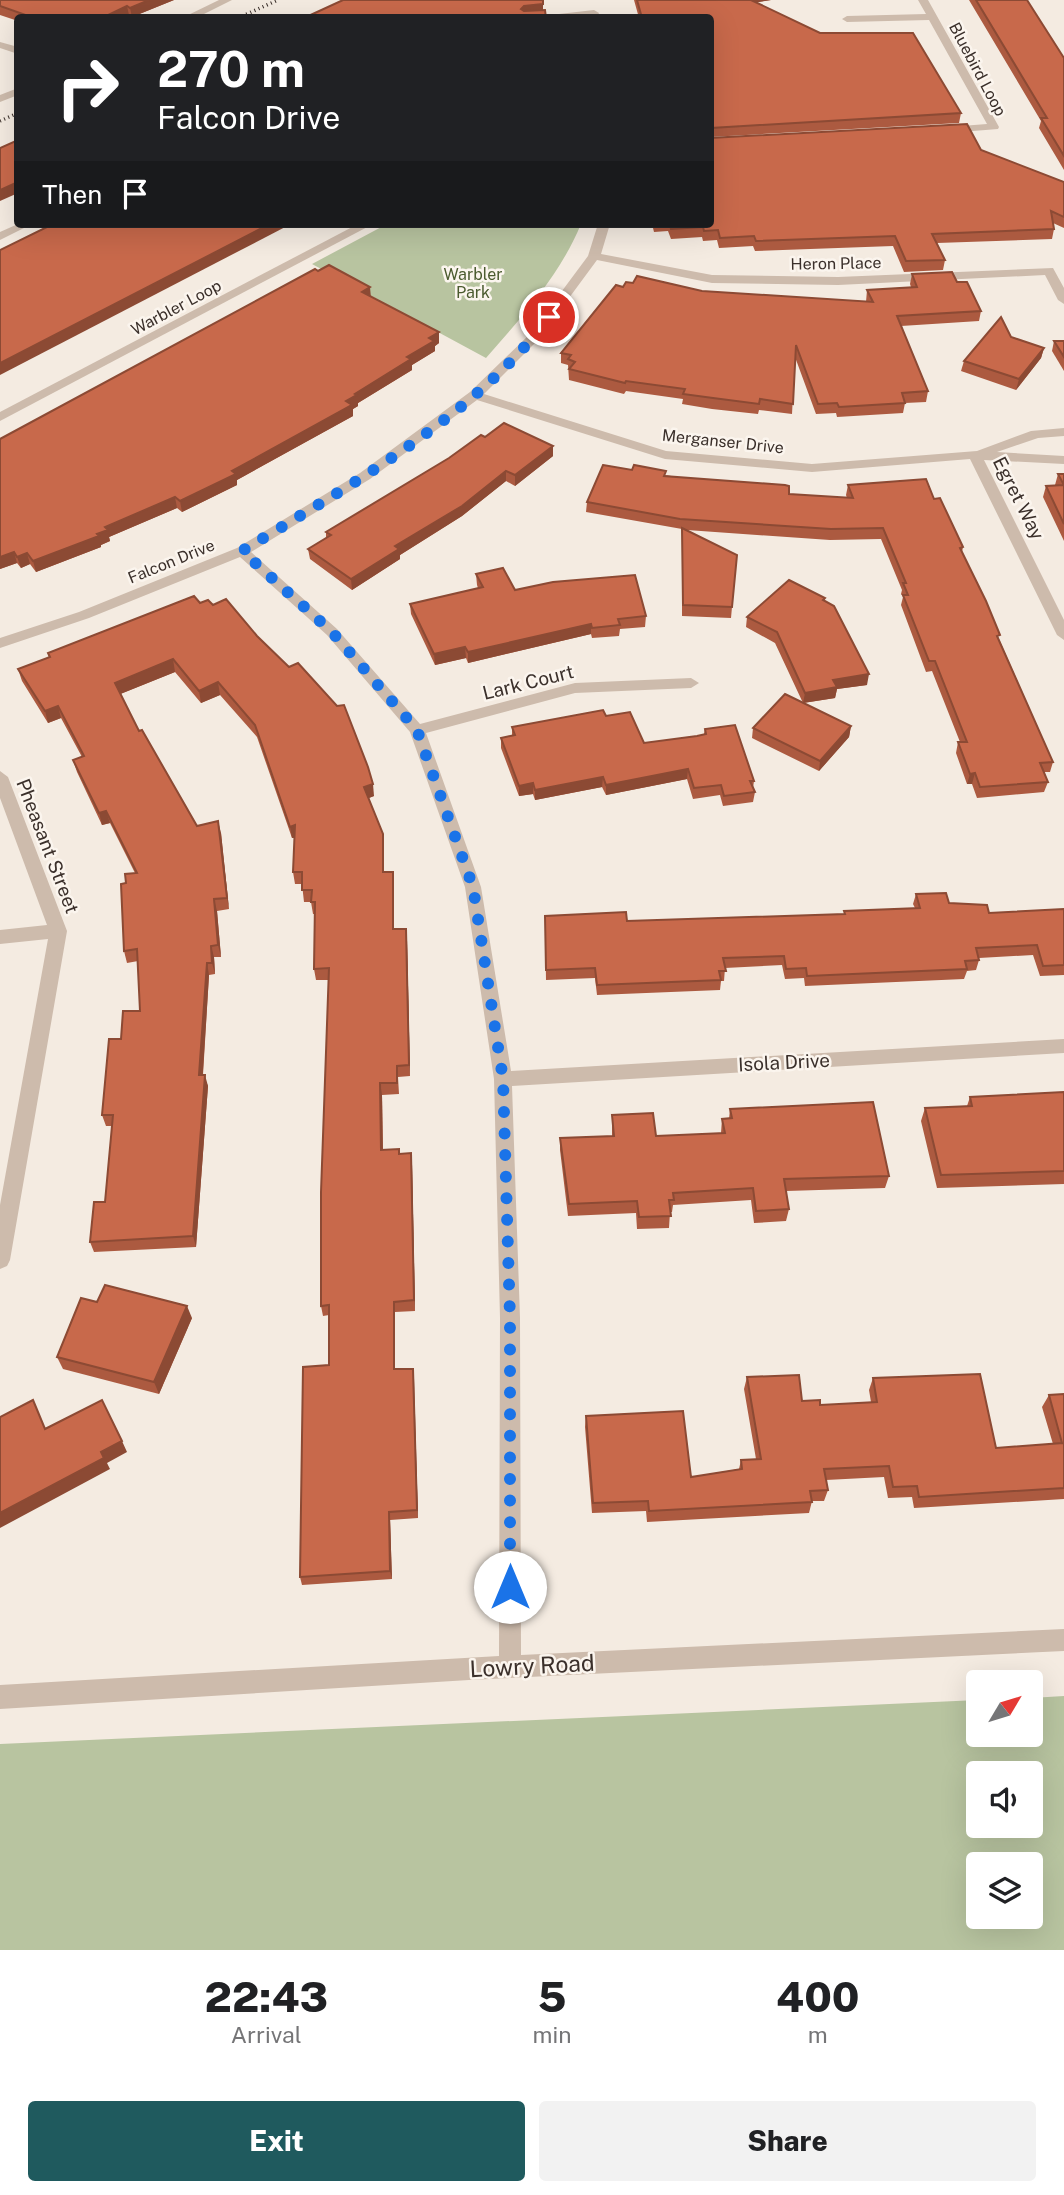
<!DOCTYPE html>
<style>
:root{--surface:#fff;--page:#f2f2f2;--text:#202124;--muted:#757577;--accent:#1f5a5e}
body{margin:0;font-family:"Public Sans",sans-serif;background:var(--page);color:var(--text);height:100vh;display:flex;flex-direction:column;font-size:26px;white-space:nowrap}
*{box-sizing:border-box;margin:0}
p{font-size:23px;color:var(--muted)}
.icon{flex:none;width:38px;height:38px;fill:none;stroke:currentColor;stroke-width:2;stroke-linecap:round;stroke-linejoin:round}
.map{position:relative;height:1950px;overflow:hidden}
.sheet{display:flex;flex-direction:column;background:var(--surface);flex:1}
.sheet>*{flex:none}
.guide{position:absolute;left:14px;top:14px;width:700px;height:214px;border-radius:7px;box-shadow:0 7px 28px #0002;background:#202124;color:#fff;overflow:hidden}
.needle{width:46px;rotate:52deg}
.tools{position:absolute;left:966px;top:1670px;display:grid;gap:14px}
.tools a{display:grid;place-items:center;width:77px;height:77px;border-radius:7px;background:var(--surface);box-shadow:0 7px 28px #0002;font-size:35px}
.pin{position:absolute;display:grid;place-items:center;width:60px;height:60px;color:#fff;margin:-30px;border:4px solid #fff;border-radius:50%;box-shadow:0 2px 7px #0007}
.me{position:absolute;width:77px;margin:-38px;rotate:0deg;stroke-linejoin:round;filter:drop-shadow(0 0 5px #0008)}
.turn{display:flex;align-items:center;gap:24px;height:147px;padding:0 28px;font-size:32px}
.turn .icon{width:91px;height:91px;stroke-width:2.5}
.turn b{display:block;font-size:49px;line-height:60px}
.then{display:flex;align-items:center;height:66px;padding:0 28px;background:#0003;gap:14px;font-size:26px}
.eta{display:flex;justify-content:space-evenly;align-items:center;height:119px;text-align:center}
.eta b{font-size:42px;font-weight:800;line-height:49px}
.cta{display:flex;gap:14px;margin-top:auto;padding:14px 28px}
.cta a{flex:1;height:80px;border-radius:7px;background:var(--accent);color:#fff;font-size:28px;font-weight:800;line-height:80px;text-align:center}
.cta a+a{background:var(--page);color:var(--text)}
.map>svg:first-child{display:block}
</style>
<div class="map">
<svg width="1064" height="1950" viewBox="0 0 1064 1950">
<rect width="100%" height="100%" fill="#f4ebe1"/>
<g fill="#b8c4a0" fill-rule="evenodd">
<path d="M387 224H581C560 275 522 317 486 358L312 264Z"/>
<path d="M1064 1696V1950H0V1744L978 1700V1734H1031V1698ZM978 1773H1031V1825H978ZM978 1864H1031V1916H978Z"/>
</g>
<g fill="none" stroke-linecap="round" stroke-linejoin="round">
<g fill="#cdbbac" fill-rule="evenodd">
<polygon points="219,0 232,0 196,18 182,18"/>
<polygon points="918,0 928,0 999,127 998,129 948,133 943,130 948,127 987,124 929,20 847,22 842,19 847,16 926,14"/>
<polygon points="594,10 599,13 598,15 524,18"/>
<polygon points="0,42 18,47 18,54 0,48"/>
<polygon points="18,88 18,95 0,102 0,95"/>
<polygon points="18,224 32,224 0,240 0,232"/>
<polygon points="358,224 373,224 0,421 0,412"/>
<polygon points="598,224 610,224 601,254 712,275 838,277 1053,268 1064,288 1064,304 1058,300 1045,275 838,285 712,283 597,260 538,340 484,394 666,451 812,464 977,451 1031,431 1064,428 1064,436 1038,438 997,452 1064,456 1064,464 984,460 1064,620 1064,640 1057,635 970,459 812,472 665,459 477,400 370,479 251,552 337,629 420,724 575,683 691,678 699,683 691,688 575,693 426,733 481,887 511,1071 1064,1039 1064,1053 512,1086 520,1318 521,1655 1064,1629 1064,1651 469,1680 0,1709 0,1685 499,1656 500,1318 494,1079 465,887 410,732 327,635 240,557 89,618 0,648 0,638 79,612 237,548 360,473 470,392 530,334 588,256"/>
<polygon points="0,771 8,777 67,931 10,1260 7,1266 0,1269 0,1205 48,939 0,944 0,930 47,925 0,798"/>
</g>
<g stroke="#3b302b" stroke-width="3.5" stroke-dasharray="1 3.5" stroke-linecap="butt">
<polyline points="238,18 278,0"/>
<polyline points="0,121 18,113"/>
</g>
</g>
<g fill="#ac5a40">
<polygon points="0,0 174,0 132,17 129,15 125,18 18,18 18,21 0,15"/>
<polygon points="634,0 771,0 756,2 961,113 959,123 710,137 710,18 639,18"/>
<polygon points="969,0 1027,0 1064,58 1064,170 1039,128 1041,121"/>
<polygon points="981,150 1064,182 1064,228 1053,223 1054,229 1052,239 937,243 945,260 943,270 904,272 893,246 755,251 753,246 719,248 717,240 703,241 702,237 671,239 668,231 654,232 652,224 710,224"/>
<polygon points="912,274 957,282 981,311 979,321 901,326 928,391 926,402 905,403 903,413 837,417 836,413 816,414 795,357 792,414 759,410 758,414 712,409 682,404 683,399 626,391 624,394 569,380 568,365 561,363 561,353 623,287 633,283 702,291 866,302 867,290 911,287 910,284"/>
<polygon points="371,297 439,332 439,343 435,346 435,351 412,365 412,370 358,403 358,406 353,409 353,416 237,480 237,485 182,512 177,508 109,537 110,541 101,545 101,547 36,572 30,564 21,568 17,563 0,569 0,439"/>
<polygon points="1054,341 1064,341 1064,371 1052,351"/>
<polygon points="1044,348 1041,358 1016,390 961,371 964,361"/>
<polygon points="485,437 553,456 515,486 506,481 462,516 400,555 400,559 352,590 310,559 308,549 326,538 326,532"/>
<polygon points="632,470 789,494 847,498 846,495 848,485 934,499 963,547 962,552 999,639 1053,762 1050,772 1044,772 1048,782 1044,792 977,798 972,784 967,784 956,753 958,742 960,742 932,671 926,672 901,605 903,597 901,594 902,590 881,539 830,540 687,530 732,607 731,618 682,616 682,529 586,512 587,502"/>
<polygon points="1058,474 1064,474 1064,541 1043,497 1046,486 1055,485"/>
<polygon points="476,574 515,590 646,616 645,627 620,629 619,636 592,638 591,634 468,663 466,658 435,665 411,614 410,604 478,588 477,585"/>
<polygon points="194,596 374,796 369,798 384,846 384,872 394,883 394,929 407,940 410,1076 398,1077 399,1094 382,1095 383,1150 399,1154 411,1153 412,1164 415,1311 395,1312 395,1369 413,1369 418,1518 390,1520 392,1579 302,1585 300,1577 329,1365 329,1315 323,1316 321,1306 329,980 316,980 314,969 315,914 313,914 311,902 304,902 302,884 295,884 293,872 295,838 292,838 257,737 220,695 201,703 175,672 120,694 139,731 197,826 221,833 229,909 217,911 221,957 214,957 215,974 209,975 203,1075 208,1086 196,1247 94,1252 90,1242 105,1202 112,1126 106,1126 102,1115 121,1039 140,1011 138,961 127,963 124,951 126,883 135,873 110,823 102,825 77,772 73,760 82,757 61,718 48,723 22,681 18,669 49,658 48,653"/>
<polygon points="825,598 824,601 867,685 837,689 835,698 803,703 851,726 849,737 819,771 752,738 753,728 803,703 775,643 746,627 747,617"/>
<polygon points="606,716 644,743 697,736 704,734 705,729 754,781 753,788 755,792 753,802 723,806 720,795 693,799 687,779 606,795 602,787 535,800 533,794 519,796 501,748 501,738 512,735 512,727"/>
<polygon points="916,894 989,913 1064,909 1064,975 1040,976 1033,955 979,958 979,960 976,970 967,971 964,979 805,986 804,978 785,979 782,965 725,968 724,981 721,981 720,990 597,995 595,978 546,980 545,916 627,921 844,914 844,911 915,908 913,904"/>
<polygon points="1064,1092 1064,1184 937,1188 921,1121 925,1108 967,1106 970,1097"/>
<polygon points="730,1109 889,1176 885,1188 786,1191 789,1209 786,1221 754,1223 751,1200 673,1205 672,1212 670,1212 669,1228 637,1229 636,1213 568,1216 560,1150 560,1138 612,1136 612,1115 656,1136 721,1133 722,1119 729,1119"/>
<polygon points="97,1302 192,1318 159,1394 63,1369 57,1357"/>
<polygon points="747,1377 802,1401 820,1405 871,1402 869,1390 873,1378 996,1448 1053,1444 1042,1407 1049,1395 1064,1394 1064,1499 914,1508 912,1497 888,1498 884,1477 826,1480 828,1490 824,1501 812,1501 809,1513 647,1522 646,1511 592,1513 585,1427 586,1416 691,1477 739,1469 741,1460 756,1459 744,1389"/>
</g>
<g fill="#8c4a34">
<polygon points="149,0 174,0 132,17 130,8"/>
<polygon points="742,0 771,0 741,5"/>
<polygon points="543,4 543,13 524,15 521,9 524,6"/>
<polygon points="127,6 129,15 125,18 102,18"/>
<polygon points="18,182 18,193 0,201 0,190"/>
<polygon points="270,224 291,224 0,375 0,363"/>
<polygon points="370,287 371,298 362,292"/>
<polygon points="439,332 439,343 435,346 435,351 412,365 412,370 358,403 358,406 353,409 353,416 237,480 237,485 182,512 180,501 232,471 355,394 407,357 429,338"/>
<polygon points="1044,348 1041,358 1016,390 1019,379"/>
<polygon points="553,446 553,456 515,486 515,475"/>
<polygon points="506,471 506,481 462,516 400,555 400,559 352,590 351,579 395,546"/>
<polygon points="175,497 177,508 109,537 110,541 101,545 101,547 36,572 33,561 97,534 105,527"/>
<polygon points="14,552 17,563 0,569 0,557"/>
<polygon points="27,553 30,564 21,568 17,557"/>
<polygon points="591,624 591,634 468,663 468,652"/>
<polygon points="465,647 466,658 435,665 434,654"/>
<polygon points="173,659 175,672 118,695 115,683"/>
<polygon points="869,674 867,685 837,689 835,698 803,703 805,693 833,680"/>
<polygon points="218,682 220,695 201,703 199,691"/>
<polygon points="58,706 61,718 48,723 45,711"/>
<polygon points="851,726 849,737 819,771 820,761"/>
<polygon points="688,769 687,779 606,795 606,785"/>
<polygon points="975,773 972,784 967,784 970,774"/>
<polygon points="603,777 602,787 535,800 535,790"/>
<polygon points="533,783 533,794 519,796 519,786"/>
<polygon points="373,784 374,796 366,799 364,787"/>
<polygon points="106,811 110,823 102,825 99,813"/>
<polygon points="218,821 221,833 229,909 227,898"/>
<polygon points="295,825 297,837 292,838 290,827"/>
<polygon points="383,834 384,846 384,884 383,872"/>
<polygon points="393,872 394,883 394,941 393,929"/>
<polygon points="214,899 217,911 221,957 218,945"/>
<polygon points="406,929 407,940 410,1076 409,1065"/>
<polygon points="211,946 214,957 215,974 212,963"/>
<polygon points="207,963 209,975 202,1086 199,1075"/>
<polygon points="205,1075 208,1086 196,1247 193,1236"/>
<polygon points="380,1083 382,1095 383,1160 381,1150"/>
<polygon points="411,1153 412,1164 415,1311 414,1300"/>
<polygon points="394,1302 395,1312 395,1379 394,1369"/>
<polygon points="187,1306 192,1318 159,1394 154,1382"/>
<polygon points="413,1369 414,1378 418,1518 417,1510"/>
<polygon points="122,1441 127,1452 107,1463 110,1469 0,1528 0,1513 101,1452"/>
<polygon points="389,1512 390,1520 392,1579 390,1571"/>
</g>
<g fill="#c8694b" stroke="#8c4a34" stroke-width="2">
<polygon points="0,0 149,0 130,8 127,6 102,18 34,18 0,6"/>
<polygon points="343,0 543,0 543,4 524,6 521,9 524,11 545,10 546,18 304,18"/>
<polygon points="637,0 751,0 820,33 913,33 961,113 711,128 710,129 710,18 642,18"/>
<polygon points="976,0 1027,0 1064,58 1064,156 1041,118 1047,118"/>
<polygon points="967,124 981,150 1064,182 1064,217 1051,211 1054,229 932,234 945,260 906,261 895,236 756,241 754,236 720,238 718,230 704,231 703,227 671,229 670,224 710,224 710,138"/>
<polygon points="18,140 18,182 0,190 0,148"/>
<polygon points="53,224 270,224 0,363 0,250"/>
<polygon points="329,265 370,287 362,292 439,332 429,338 434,341 407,357 411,359 355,394 357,395 346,401 352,405 232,471 236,474 180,501 175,497 105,527 108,530 97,534 99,536 33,561 27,553 17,557 14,552 0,557 0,439 315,269 318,271"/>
<polygon points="952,272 957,282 967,282 981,311 897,316 928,391 902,393 905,403 839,407 837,403 818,404 796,345 793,404 760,399 759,404 713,398 683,394 685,389 626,381 625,383 569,369 575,362 568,359 571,355 561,353 616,285 623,287 626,282 633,283 637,276 702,291 873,302 867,290 917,287 912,274"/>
<polygon points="1001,317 1011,337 1044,348 1019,379 964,361"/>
<polygon points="1054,341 1064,341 1064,357"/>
<polygon points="504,423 553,446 515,475 506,471 462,506 395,546 399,549 351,579 308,549 331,535 326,532 449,458 481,435 485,437"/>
<polygon points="603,465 632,470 634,465 666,471 664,476 785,485 789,486 789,494 853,498 848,485 926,479 934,499 940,498 963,547 960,548 986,601 1000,635 997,636 1053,762 1040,763 1048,782 980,787 975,773 970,774 958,742 967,742 935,661 929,661 903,595 908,595 903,583 906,583 883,528 831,529 680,519 587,502"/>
<polygon points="1058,474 1064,474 1064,524 1046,486 1064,485"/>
<polygon points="682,528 737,555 732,607 683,605"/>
<polygon points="503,568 515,590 553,582 635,575 646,616 618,619 620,625 592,628 591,624 468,652 465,647 434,654 410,604 483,587 476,574"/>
<polygon points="789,580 825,598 823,600 834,606 869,674 833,680 837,687 805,693 777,632 747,617"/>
<polygon points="194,596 200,603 208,600 213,605 226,599 257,636 289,667 298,663 337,706 344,705 368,767 373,784 364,787 383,834 383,872 393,872 393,929 406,929 409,1065 397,1066 397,1083 380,1083 381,1150 399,1149 399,1154 411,1153 414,1300 394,1302 394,1369 413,1369 417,1510 389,1512 390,1571 300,1577 303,1367 329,1365 329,1305 321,1306 321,1192 329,968 314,969 315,902 311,902 312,890 302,890 302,872 293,872 295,825 290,827 255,725 218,682 199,691 173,659 115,683 139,731 142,730 197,826 218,821 227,898 214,899 218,945 211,946 212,963 207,963 199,1075 205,1075 193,1236 90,1242 94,1202 105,1202 113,1115 102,1115 109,1039 121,1039 123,1011 140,1011 137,949 124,951 121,884 126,883 125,874 137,873 106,811 99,813 73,760 84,756 58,706 45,711 18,669 50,657 48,653"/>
<polygon points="785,694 851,726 820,761 753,728"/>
<polygon points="603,710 606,716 630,712 644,743 697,736 706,734 705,729 735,725 754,781 750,781 755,792 724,796 721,785 694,788 688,769 606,785 603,777 535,790 533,783 519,786 501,738 515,735 512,727"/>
<polygon points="946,893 949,903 987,905 989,913 1064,909 1064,965 1043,966 1037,945 976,948 979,960 965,961 967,969 807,976 806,968 786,969 784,956 723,958 726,971 719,971 721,980 597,985 595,968 546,970 545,916 626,912 627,921 845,914 844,911 920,908 916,894"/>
<polygon points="1064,1092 1064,1171 941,1175 925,1108 972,1106 970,1097"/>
<polygon points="873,1102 889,1176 784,1179 789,1209 756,1211 753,1188 673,1193 674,1200 669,1200 671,1216 639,1217 637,1201 569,1204 560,1138 614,1136 612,1115 653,1113 656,1136 725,1133 722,1119 732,1118 730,1109"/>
<polygon points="105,1285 187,1306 154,1382 57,1357 81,1298 97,1302"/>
<polygon points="980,1374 996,1448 1062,1443 1049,1395 1064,1394 1064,1488 919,1497 917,1486 893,1487 889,1466 824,1469 828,1490 810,1491 812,1502 649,1511 648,1501 593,1503 586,1416 683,1411 691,1477 742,1469 741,1460 761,1459 747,1377 799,1375 802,1401 820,1400 820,1405 877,1402 873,1378"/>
<polygon points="33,1400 45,1429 102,1400 122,1441 101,1452 104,1458 0,1513 0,1417"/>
</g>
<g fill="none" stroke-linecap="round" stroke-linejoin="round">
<path stroke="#1a73e8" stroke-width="12" stroke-dasharray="0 21.6" d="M510 1587V1318L503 1079 473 887 417 730 332 632 242 551C345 488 477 415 549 317"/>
</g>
<g text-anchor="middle" stroke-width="5" stroke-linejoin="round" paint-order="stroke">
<g font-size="16" fill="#3b302b" stroke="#fbf5ee">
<text transform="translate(978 69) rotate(62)" y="6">Bluebird Loop</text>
<text transform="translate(836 263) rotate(-1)" y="6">Heron Place</text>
<text transform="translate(176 307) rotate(-28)" y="6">Warbler Loop</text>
<text transform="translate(723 441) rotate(6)" y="6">Merganser Drive</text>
<text transform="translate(171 561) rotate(-22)" y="6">Falcon Drive</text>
</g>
<g font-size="16" fill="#4a5a2e" stroke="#fbf5ee">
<text x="473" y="280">Warbler<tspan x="473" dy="18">Park</tspan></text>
</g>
<g font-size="19" fill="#3b302b" stroke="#fbf5ee">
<text transform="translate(1019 498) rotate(63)" y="7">Egret Way</text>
<text transform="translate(528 682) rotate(-14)" y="7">Lark Court</text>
<text transform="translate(48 846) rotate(69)" y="7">Pheasant Street</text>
<text transform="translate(784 1062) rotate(-3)" y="7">Isola Drive</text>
</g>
<g font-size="23" fill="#3b302b" stroke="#fbf5ee">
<text transform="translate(532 1666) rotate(-3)" y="8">Lowry Road</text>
</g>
</g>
</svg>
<div class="tools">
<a><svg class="needle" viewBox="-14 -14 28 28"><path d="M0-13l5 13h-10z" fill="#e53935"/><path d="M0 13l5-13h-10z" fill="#757577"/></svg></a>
<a><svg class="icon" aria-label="sound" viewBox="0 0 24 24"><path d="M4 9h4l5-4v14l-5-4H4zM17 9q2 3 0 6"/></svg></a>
<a><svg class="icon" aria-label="layers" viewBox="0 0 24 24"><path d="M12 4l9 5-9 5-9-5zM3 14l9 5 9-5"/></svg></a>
</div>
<div class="pin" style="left:549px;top:317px;background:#d93025"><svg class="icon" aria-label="arrive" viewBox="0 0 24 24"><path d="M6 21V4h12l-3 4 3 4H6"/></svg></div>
<svg class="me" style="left:510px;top:1587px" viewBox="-20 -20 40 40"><circle r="19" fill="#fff"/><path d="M0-13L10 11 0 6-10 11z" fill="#1a73e8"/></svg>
<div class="guide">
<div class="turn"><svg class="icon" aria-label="right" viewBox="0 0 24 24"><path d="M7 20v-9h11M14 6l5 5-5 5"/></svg><div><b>270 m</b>Falcon Drive</div></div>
<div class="then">Then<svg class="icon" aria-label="arrive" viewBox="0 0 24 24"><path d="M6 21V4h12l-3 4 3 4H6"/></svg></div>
</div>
</div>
<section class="sheet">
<div class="eta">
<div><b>22:43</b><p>Arrival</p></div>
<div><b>5</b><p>min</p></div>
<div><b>400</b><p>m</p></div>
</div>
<div class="cta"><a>Exit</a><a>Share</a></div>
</section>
